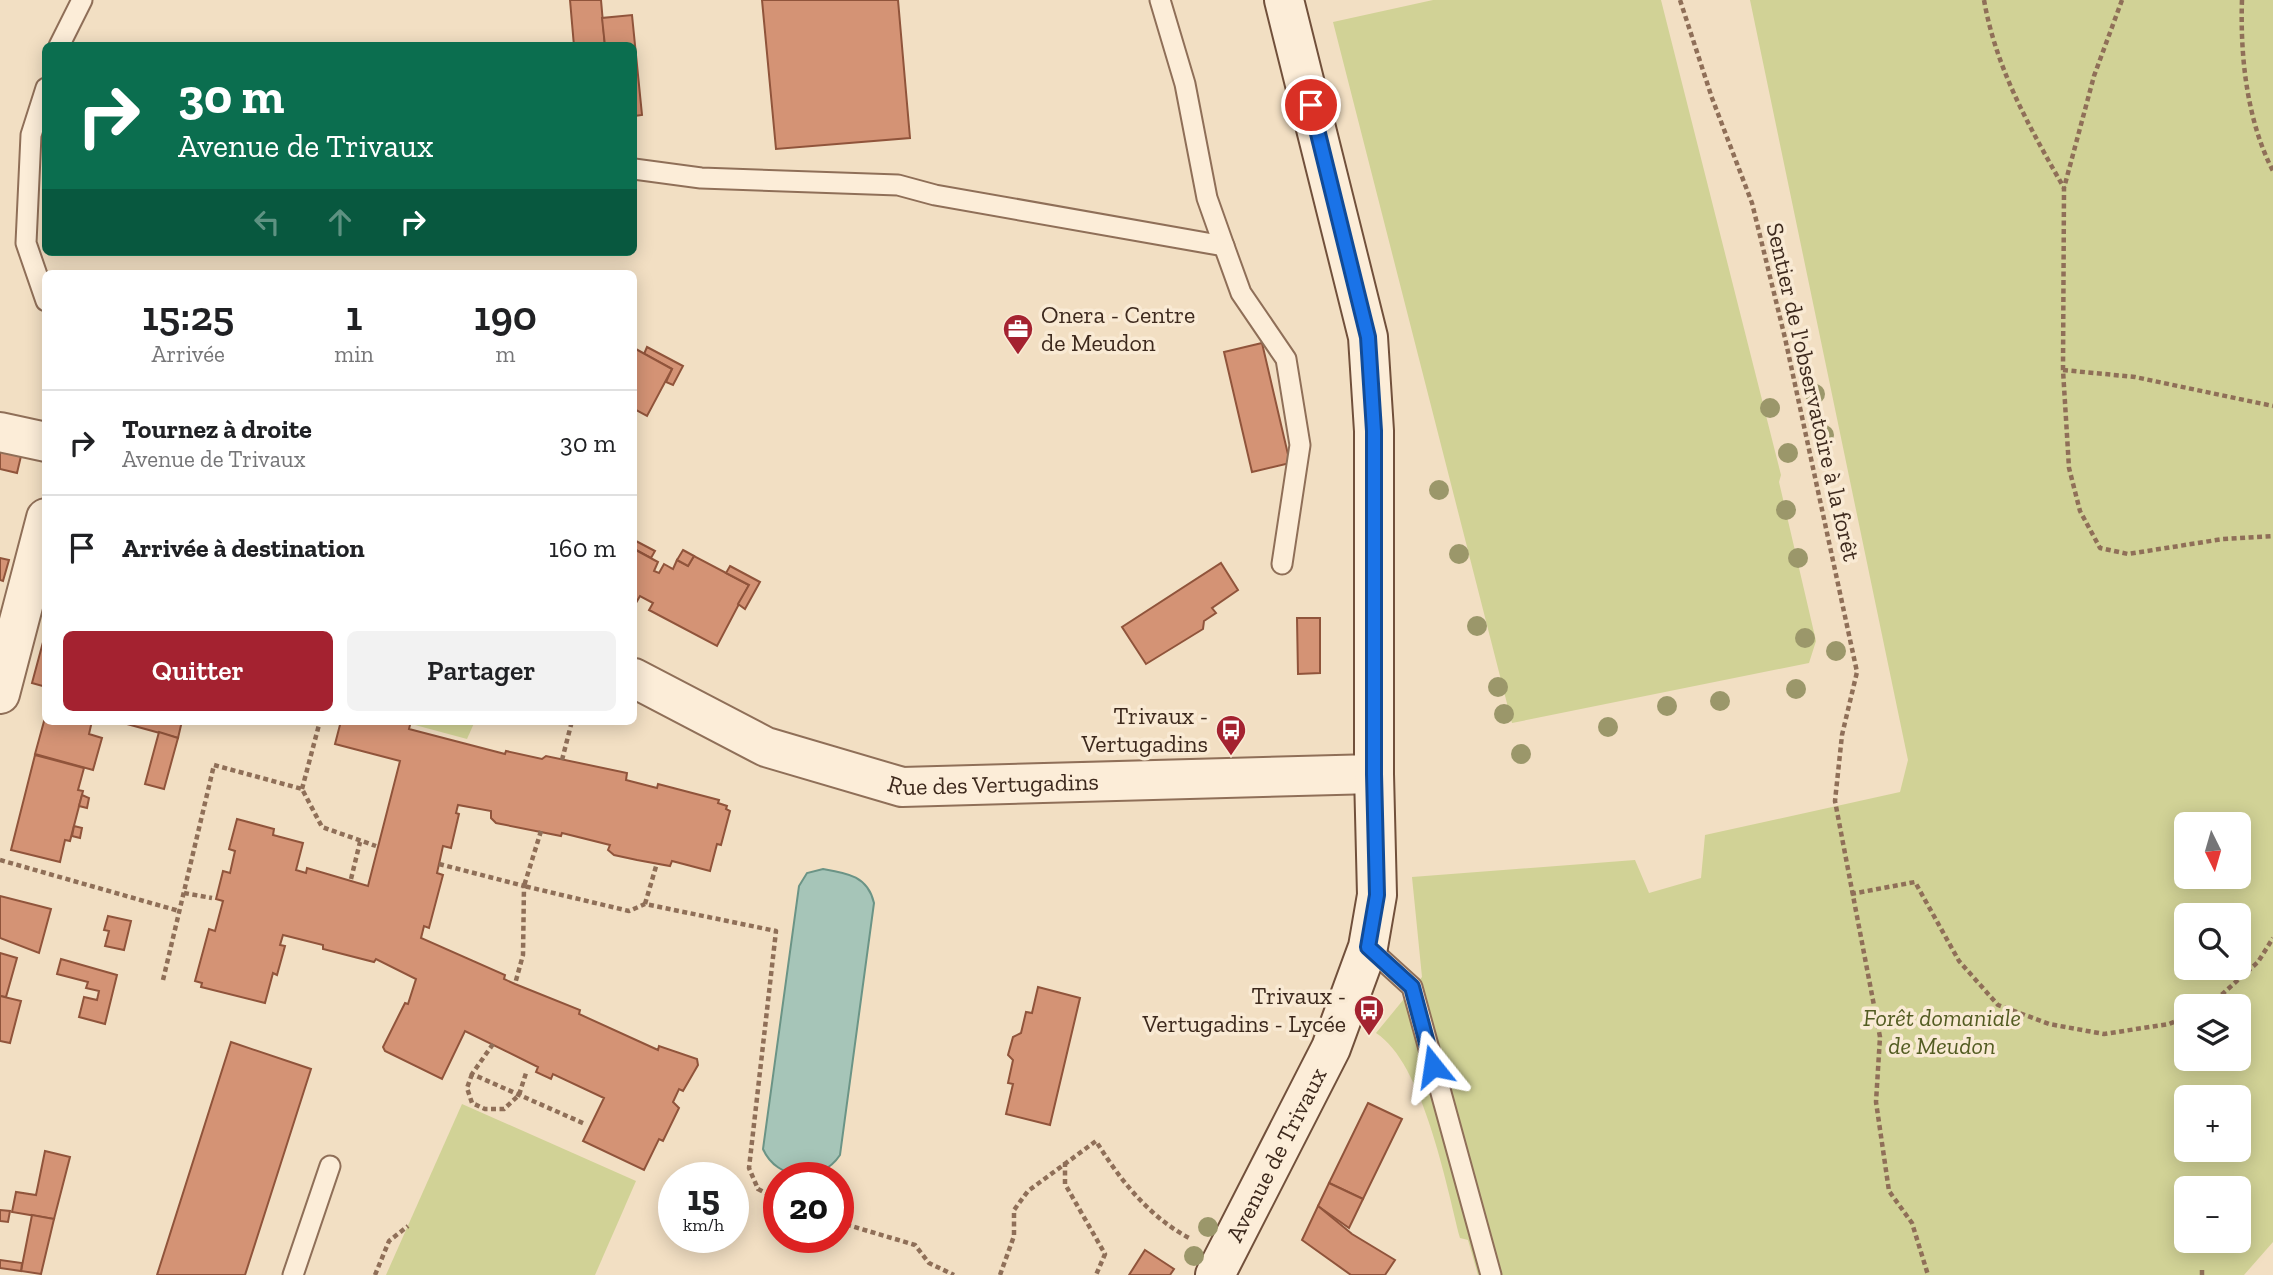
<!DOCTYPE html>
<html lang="fr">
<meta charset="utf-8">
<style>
:root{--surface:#fff;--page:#f2f2f2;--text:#202124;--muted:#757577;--line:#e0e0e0;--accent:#a42230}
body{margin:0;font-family:"Zilla Slab",serif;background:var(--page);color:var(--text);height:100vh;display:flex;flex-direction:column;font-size:26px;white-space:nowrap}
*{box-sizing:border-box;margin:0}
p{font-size:23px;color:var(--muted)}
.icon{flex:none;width:38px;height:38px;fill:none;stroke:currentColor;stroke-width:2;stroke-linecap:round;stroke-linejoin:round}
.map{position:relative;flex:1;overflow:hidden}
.drawer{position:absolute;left:42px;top:270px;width:595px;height:455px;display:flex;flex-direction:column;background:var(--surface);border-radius:10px;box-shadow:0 4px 18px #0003}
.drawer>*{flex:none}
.top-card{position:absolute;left:42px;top:42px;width:595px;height:214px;border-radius:10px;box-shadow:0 4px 18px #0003;background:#0b6e4f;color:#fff;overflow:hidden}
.needle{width:46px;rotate:175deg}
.buttons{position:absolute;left:2174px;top:812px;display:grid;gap:14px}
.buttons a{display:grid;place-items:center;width:77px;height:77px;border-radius:10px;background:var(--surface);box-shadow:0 4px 18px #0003;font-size:35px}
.speed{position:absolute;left:658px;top:1162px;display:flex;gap:14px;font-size:35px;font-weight:700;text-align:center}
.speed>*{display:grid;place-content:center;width:91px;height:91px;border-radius:50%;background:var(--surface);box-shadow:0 4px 18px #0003;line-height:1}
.speed small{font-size:18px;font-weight:400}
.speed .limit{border:10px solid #d22;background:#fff;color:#111}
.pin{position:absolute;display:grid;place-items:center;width:60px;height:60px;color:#fff;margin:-30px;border:4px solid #fff;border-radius:50%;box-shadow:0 2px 7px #0007}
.me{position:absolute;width:77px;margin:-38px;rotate:345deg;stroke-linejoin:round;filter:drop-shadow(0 0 5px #0008)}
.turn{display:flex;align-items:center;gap:24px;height:147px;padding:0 21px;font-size:32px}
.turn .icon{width:91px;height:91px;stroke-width:2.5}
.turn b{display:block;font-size:49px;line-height:60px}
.lanes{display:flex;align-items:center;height:66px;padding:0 21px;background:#0003;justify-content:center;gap:35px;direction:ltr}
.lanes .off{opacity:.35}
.eta{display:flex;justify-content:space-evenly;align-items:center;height:119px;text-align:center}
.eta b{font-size:42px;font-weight:600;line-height:49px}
.action{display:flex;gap:14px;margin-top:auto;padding:14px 21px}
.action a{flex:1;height:80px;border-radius:10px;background:var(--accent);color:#fff;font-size:28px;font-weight:600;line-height:80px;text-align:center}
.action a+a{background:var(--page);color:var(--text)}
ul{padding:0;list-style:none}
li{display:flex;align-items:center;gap:21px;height:105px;padding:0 21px;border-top:2px solid var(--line)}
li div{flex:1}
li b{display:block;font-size:26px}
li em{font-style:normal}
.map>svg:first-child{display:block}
</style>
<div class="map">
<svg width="2273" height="1275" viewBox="0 0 2273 1275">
<rect width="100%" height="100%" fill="#f2dfc3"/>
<g fill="#d1d296" fill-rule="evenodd">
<polygon points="1433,0 1661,0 1781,475 1779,482 1816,641 1809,663 1512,723 1333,22"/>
<path d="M1750 0H2273V1242L2244 1275H1478L1468 1240 1460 1238C1446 1184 1423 1063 1376 1033L1422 977 1412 877 1635 860 1649 893 1701 878 1705 835 1900 792 1908 760ZM2186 824H2238V877H2186ZM2186 915H2238V968H2186ZM2186 1006H2238V1059H2186ZM2186 1097H2238V1150H2186ZM2186 1188H2238V1241H2186Z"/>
<polygon points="416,721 475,721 467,739 415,725"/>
<polygon points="462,1104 636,1181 595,1275 386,1275"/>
</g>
<path fill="#a6c5b8" stroke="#6b9486" stroke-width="2" d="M823 869C847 873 868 876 874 903L840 1155C821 1184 777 1181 763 1149L799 886 807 873Z"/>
<g fill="#d49375" stroke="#90543b" stroke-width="2">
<polygon points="570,0 601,0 605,46 574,46"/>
<polygon points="762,0 898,0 910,138 776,149"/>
<polygon points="632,15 642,115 634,116 634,46 605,46 602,18"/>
<polygon points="1262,343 1290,463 1252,472 1224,352"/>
<polygon points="647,347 683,366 673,385 666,382 672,369 644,354"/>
<polygon points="634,348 672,369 647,416 634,409"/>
<polygon points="0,451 21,456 17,473 0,469"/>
<polygon points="634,540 655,551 651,558 634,549"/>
<polygon points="634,549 658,562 654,571 659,573 664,564 673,569 677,560 688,566 694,556 749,585 717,646 649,610 653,603 640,596 636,603 634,602"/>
<polygon points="683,550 694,556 688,566 677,560"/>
<polygon points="0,558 9,560 3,581 0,580"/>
<polygon points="1221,563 1238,590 1212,608 1216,613 1204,621 1203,629 1146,664 1122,627"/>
<polygon points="730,566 760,582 745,609 738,604 749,585 726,573"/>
<polygon points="1297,618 1320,618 1320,673 1298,674"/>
<polygon points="46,631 46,687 32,683"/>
<polygon points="46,714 46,721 92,721 89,734 102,738 93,770 35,754"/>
<polygon points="128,721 182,721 178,738 127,724"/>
<polygon points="341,721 411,721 409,729 505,754 506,751 542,759 546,756 627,773 626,780 657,788 658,784 719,800 718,803 727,806 726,809 730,811 721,845 717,844 710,871 672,861 670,866 637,860 614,855 608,850 610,845 562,833 561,836 496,823 491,818 491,811 458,805 456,813 459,814 451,848 443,846 437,873 443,875 429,928 424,926 421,938 505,975 504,979 515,984 580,1010 579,1014 658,1050 659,1046 697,1059 698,1065 683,1091 679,1089 673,1102 679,1108 663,1141 659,1139 644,1170 583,1141 604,1098 553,1074 551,1079 536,1072 538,1067 465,1031 442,1079 385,1051 383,1047 405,1003 408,1004 416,979 376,959 374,962 323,949 323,945 283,935 280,945 285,946 277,975 273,973 265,1003 201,987 202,983 195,981 209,929 215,931 223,901 216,899 223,871 230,873 235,851 229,849 237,819 274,829 273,835 303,843 296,870 306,873 307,868 368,886 400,761 335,744"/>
<polygon points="159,732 178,738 164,789 145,784"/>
<polygon points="35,755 84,768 78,790 83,791 70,841 65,840 60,862 11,850"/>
<polygon points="82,795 89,798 87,808 79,806"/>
<polygon points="74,826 82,828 80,838 72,836"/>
<polygon points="0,896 51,909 39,953 0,938"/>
<polygon points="108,916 131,921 124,950 105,946 109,931 104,930"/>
<polygon points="0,953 17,958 6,997 0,996"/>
<polygon points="61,959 117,975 105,1024 79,1017 84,997 97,1000 99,991 86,988 88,982 57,974"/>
<polygon points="1038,987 1080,998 1050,1125 1006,1114 1013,1084 1008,1083 1013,1060 1008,1055 1013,1037 1021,1033 1026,1012 1032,1013"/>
<polygon points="0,996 21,1001 10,1043 0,1041"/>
<polygon points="231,1042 311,1069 245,1275 157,1275"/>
<polygon points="1368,1103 1402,1119 1363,1199 1329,1183"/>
<polygon points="45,1151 70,1157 54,1219 12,1212 16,1192 36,1195"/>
<polygon points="1329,1183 1363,1199 1349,1228 1318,1206"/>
<polygon points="1318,1206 1352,1234 1395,1260 1385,1275 1351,1275 1302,1240"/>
<polygon points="0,1210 10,1211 8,1222 0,1221"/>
<polygon points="32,1215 54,1219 41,1274 21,1271"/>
<polygon points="1145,1250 1174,1269 1170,1275 1129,1275"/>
<polygon points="0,1260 22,1263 21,1271 0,1268"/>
</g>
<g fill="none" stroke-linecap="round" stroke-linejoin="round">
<g stroke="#8f6f58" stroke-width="23">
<g id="service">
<polyline points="1160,0 1185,84 1207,198 1224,246 1241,293 1286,359 1300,445 1282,564"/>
<polyline points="59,46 82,0"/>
<polyline points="46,88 31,135 26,243 46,301"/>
<polyline points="634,169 701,178 898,185 935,195 1224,246"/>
<polyline points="1368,947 1412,987 1491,1275"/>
<polyline points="293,1275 330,1166"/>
</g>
</g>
<g stroke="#8f6f58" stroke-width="42">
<g id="minor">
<polyline points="0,432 46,442"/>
<path id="s1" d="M634 678 766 747 902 787 1374 774"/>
<polyline points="0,694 46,518"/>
</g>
</g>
<g stroke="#71503b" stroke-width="42">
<g id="secondary">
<path id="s2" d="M1215 1275 1331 1048 1368 947 1377 895 1374 774V431L1368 337 1284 0"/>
</g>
</g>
<g stroke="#8f6f58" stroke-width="4.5" stroke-dasharray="5 3.5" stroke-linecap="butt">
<polyline points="1680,0 1712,98 1752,203 1785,338 1857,672 1842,735 1835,801 1880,1037 1876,1102 1889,1191 1912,1223 1928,1275"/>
<path d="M1984 0C1996 69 2030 128 2064 188"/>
<polyline points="2122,0 2094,76 2064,188 2063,370 2069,468 2080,511 2100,548 2128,554 2223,539 2273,536"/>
<path d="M2242 0C2240 56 2247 121 2273 171"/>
<polyline points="2063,370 2135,377 2273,406"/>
<polyline points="562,760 572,721"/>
<polyline points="302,789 320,721"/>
<polyline points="541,831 524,886 629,911 645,904 776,931 749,1168 758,1189 779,1200"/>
<polyline points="0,860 179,911"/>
<polyline points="439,864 524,886 523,955 515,984"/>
<polyline points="351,879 360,842"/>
<polyline points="184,893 212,898"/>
<polyline points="1851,894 1915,882 1959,961 1998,1005 2049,1024 2104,1034 2169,1024 2186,1017"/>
<polyline points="645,904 657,863"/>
<polyline points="163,980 214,765 302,789 322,827 376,846"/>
<polyline points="2209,1006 2258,962 2273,938"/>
<polyline points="493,1044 472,1074 585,1124"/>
<polyline points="472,1074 467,1088 472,1103 485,1109 504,1109 519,1095 526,1073"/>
<polyline points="1065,1162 1065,1184 1105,1254 1096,1275"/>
<polyline points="838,1222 915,1245 929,1263 954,1275"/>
<polyline points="375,1275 389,1241 408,1226"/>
<path d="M1000 1275 1014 1236V1210L1028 1191 1096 1141C1120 1180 1150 1218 1191 1239"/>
<polyline points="2202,1275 2202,1270"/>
</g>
<use href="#service" stroke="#fcedd8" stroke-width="19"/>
<use href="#minor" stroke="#fcedd8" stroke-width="38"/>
<use href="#secondary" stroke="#fcedd8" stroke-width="38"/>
</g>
<g fill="#9b976a">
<circle cx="1815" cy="394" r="10"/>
<circle cx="1770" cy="408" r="10"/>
<circle cx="1824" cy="435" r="10"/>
<circle cx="1788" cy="453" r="10"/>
<circle cx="1439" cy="490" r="10"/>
<circle cx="1786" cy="510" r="10"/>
<circle cx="1459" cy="554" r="10"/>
<circle cx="1798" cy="558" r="10"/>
<circle cx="1477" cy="626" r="10"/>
<circle cx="1805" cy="638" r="10"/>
<circle cx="1836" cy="651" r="10"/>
<circle cx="1498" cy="687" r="10"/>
<circle cx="1796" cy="689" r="10"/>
<circle cx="1720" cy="701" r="10"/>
<circle cx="1667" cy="706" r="10"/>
<circle cx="1504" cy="714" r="10"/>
<circle cx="1608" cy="727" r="10"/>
<circle cx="1521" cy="754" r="10"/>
<circle cx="1208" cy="1227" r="10"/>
<circle cx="1194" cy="1256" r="10"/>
</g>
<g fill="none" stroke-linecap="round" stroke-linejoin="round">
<g stroke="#114b97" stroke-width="18">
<polyline id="route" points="1311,105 1368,337 1374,431 1374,774 1377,895 1368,947 1412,987 1433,1066"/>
</g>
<use href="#route" stroke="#1a73e8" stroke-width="12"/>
</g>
<defs>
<g id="office-pin" transform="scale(1.575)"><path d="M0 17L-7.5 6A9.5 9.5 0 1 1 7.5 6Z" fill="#a42230" stroke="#f9ead4"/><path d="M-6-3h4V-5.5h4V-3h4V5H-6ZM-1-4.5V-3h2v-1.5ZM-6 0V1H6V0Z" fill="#fff"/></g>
<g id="bus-pin" transform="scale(1.575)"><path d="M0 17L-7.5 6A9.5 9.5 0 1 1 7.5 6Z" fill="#a42230" stroke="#f9ead4"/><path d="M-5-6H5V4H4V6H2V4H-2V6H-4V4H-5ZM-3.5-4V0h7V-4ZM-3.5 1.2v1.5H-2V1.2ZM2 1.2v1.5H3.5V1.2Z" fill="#fff"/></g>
</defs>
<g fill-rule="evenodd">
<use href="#office-pin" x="1018" y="329"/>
<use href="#bus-pin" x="1231" y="730"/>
<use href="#bus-pin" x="1369" y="1010"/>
</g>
<g text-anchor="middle" stroke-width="7" stroke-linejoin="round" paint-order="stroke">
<g font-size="24" fill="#3d291d" stroke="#f9ead4" text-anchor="end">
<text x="1041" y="323" text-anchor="start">Onera - Centre<tspan x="1041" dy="28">de Meudon</tspan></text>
<text x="1208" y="724">Trivaux -<tspan x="1208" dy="28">Vertugadins</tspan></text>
<text x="1346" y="1004">Trivaux -<tspan x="1346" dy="28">Vertugadins - Lycée</tspan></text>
</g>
<g font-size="24" fill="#3d291d" stroke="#f9ead4">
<text transform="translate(1813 392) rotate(77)" y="8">Sentier de l'observatoire à la forêt</text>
<text dy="8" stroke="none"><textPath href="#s1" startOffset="382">Rue des Vertugadins</textPath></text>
<text dy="8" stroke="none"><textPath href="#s2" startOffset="135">Avenue de Trivaux</textPath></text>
</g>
<g font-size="24" font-style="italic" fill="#535c22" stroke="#f9ead4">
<text x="1942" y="1026">Forêt domaniale<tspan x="1942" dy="28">de Meudon</tspan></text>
</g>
</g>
</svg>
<div class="buttons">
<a><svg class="needle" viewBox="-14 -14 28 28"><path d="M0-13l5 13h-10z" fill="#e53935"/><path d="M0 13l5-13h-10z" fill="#757577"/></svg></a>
<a><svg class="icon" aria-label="search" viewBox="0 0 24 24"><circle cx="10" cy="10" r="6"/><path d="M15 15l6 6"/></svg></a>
<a><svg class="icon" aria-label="layers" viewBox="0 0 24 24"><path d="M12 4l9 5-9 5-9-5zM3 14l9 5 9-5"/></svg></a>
<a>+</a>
<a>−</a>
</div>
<div class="speed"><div>15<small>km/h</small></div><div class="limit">20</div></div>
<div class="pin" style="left:1311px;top:105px;background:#d93025"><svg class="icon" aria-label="arrive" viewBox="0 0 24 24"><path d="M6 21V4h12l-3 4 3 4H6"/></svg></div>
<svg class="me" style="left:1433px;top:1066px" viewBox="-20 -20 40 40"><path d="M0-17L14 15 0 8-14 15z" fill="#1a73e8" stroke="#fff" stroke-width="4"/></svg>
<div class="top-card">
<div class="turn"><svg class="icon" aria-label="right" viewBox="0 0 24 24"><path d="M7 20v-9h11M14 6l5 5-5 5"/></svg><div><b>30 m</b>Avenue de Trivaux</div></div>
<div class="lanes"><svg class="icon off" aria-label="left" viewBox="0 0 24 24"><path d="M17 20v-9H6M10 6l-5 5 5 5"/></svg><svg class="icon off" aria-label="ahead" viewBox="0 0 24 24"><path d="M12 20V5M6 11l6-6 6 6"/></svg><svg class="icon" aria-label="right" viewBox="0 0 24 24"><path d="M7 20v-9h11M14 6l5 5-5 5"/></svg></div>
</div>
<section class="drawer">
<div class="eta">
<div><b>15:25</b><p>Arrivée</p></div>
<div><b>1</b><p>min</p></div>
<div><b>190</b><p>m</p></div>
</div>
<ul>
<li><svg class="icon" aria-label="right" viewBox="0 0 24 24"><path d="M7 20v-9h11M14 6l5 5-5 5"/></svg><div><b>Tournez à droite</b><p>Avenue de Trivaux</p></div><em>30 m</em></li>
<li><svg class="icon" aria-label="arrive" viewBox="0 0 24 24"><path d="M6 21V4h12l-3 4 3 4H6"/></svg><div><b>Arrivée à destination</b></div><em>160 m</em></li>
</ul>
<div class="action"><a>Quitter</a><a>Partager</a></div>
</section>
</div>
